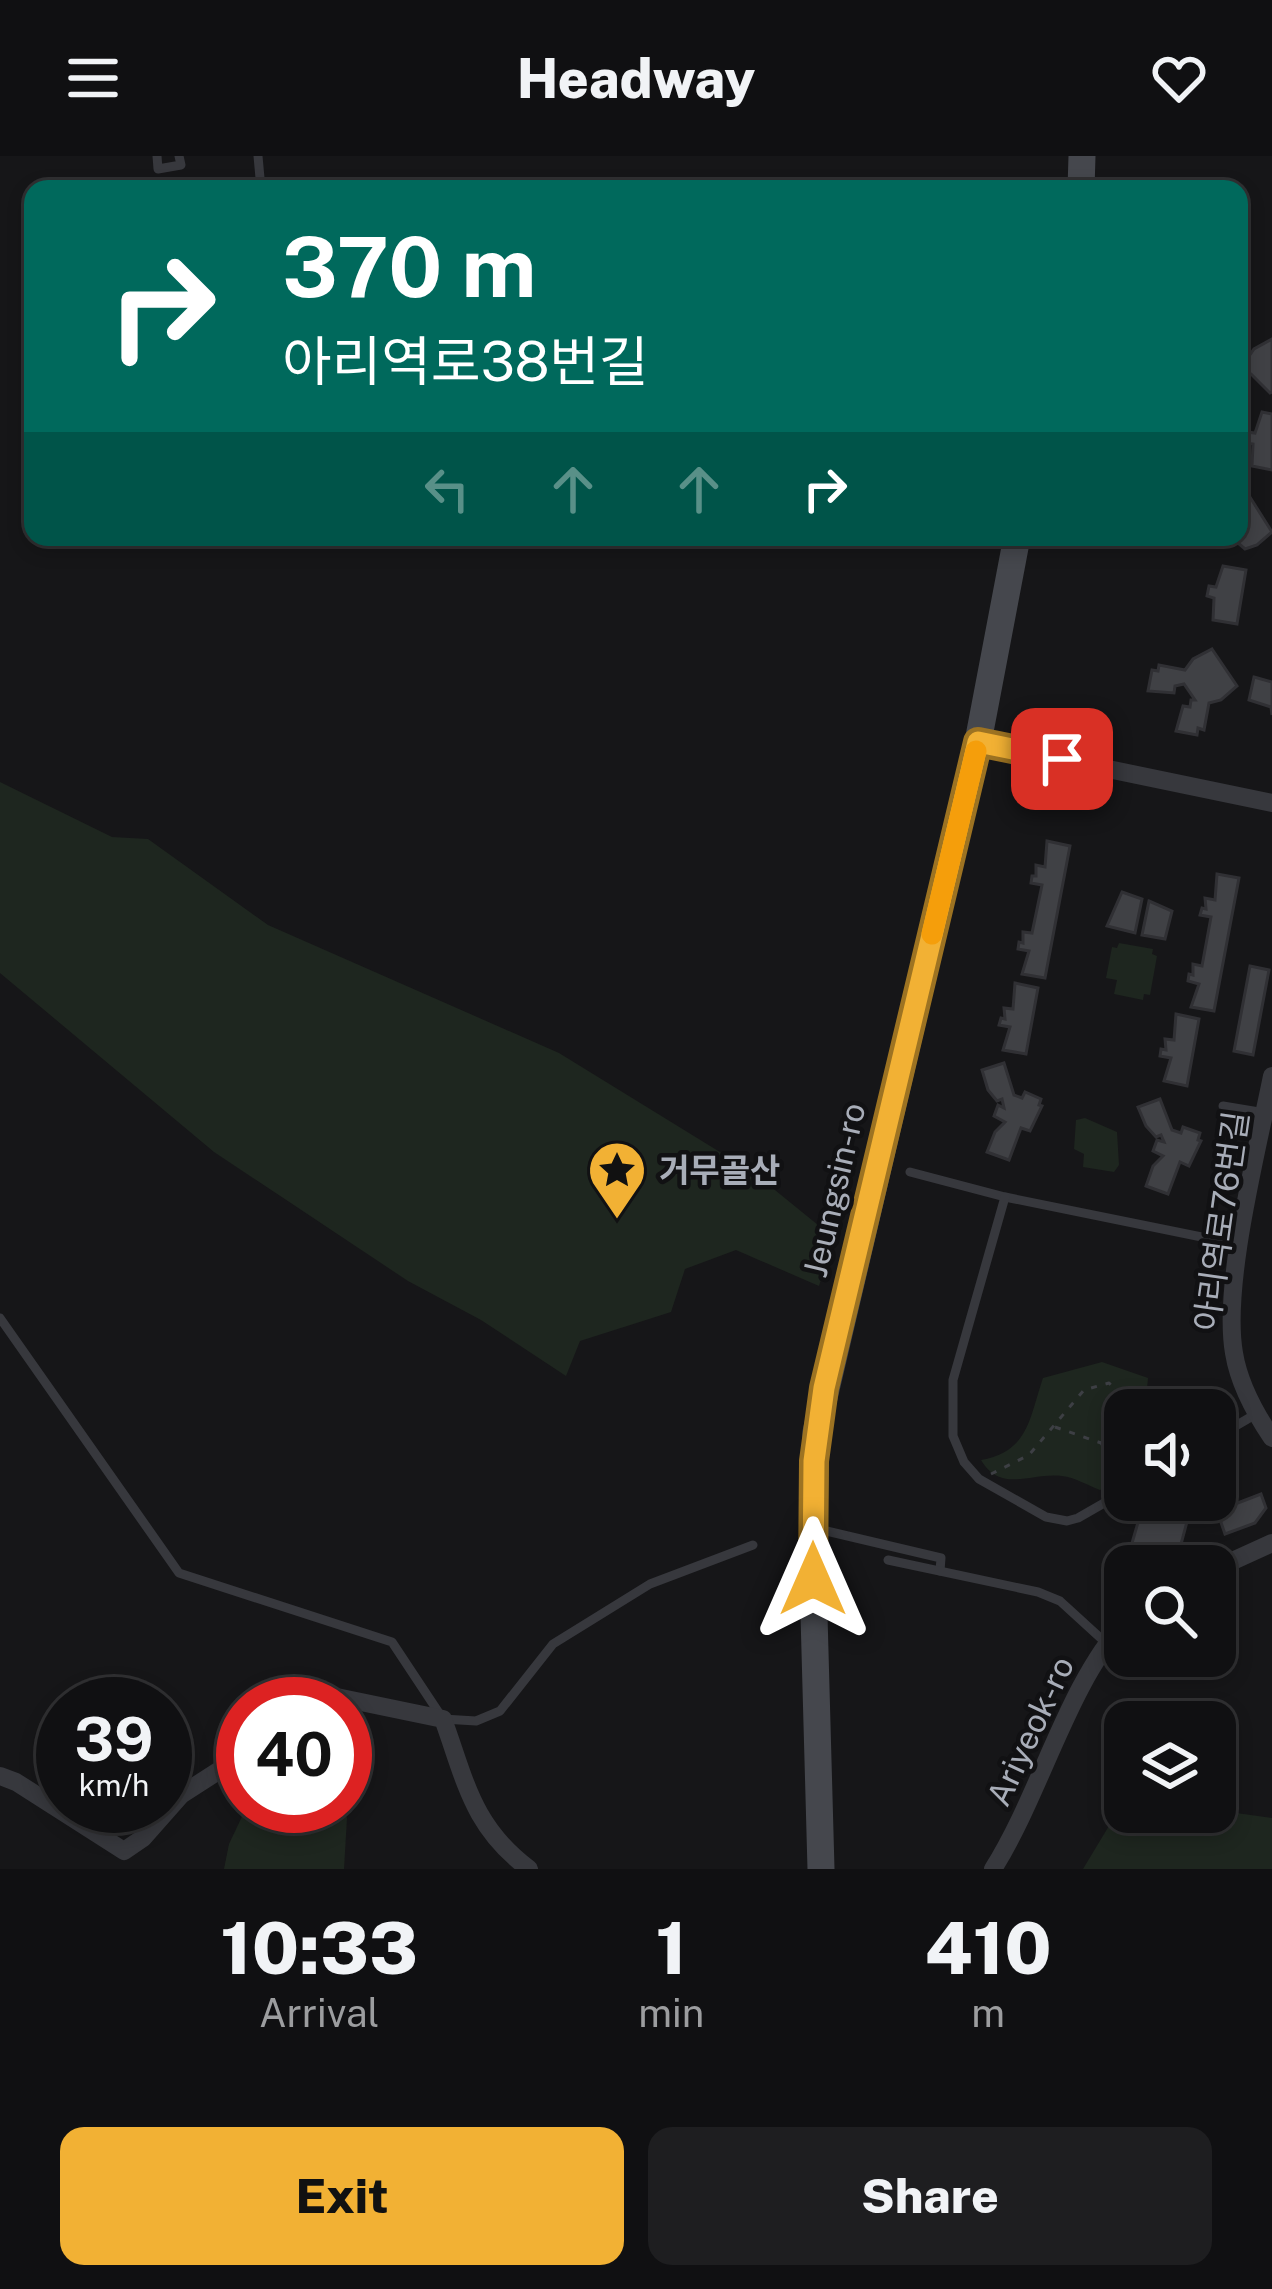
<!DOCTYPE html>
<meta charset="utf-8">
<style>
:root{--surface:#101012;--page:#1e1e20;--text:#f1f3f6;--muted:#9c9d9f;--line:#303032;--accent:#f2b134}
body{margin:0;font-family:"Public Sans","Noto Sans KR",sans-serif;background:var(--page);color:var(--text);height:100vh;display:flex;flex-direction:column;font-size:45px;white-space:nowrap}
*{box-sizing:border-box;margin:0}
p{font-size:39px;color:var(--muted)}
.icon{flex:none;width:66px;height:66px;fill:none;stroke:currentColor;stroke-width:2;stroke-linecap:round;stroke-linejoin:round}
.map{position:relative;height:1713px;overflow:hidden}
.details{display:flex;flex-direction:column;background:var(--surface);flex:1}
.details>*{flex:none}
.guide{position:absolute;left:24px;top:24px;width:1224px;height:366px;border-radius:24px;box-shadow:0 6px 18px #0003,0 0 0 3px var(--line);background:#00695c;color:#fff;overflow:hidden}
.tools{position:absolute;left:1104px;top:1233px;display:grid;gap:24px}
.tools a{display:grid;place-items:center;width:132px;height:132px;border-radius:24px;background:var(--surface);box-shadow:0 6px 18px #0003,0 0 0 3px var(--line);font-size:60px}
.speed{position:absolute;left:36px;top:1521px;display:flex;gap:24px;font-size:60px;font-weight:700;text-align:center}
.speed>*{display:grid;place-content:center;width:156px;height:156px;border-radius:50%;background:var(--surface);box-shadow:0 6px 18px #0003,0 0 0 3px var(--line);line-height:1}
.speed small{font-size:30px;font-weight:400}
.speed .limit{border:18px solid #d22;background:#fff;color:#111}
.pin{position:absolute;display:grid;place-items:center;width:102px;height:102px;color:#fff;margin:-51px;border-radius:24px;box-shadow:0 6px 18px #0006}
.me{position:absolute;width:132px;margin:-66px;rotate:0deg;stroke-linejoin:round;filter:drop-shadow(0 0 9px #0008)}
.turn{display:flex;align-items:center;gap:42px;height:252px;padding:0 60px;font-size:54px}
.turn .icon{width:156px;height:156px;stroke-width:2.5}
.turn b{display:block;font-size:84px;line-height:102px}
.lanes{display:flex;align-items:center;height:114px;padding:0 60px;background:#0003;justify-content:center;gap:60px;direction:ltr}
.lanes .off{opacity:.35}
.eta{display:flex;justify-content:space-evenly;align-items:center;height:204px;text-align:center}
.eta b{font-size:72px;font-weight:800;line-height:84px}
.cta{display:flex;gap:24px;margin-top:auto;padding:24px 60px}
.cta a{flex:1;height:138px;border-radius:24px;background:var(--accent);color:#111;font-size:48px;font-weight:800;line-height:138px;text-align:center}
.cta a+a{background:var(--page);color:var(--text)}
header{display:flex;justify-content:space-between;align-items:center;height:156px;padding:0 60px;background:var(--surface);font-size:54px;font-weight:800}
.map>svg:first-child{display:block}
</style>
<header><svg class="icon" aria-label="menu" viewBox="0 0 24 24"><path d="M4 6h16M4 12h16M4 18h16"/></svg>Headway<svg class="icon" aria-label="heart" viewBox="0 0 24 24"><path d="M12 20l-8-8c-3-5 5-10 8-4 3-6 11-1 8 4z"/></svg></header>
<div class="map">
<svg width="1272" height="1713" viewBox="0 0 1272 1713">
<rect width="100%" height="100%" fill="#161618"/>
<g fill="#1e261f">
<polygon points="0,626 112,681 148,683 268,769 559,897 754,1017 834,1082 819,1130 736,1094 685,1113 671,1156 580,1185 566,1220 481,1164 408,1125 214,996 0,817"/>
<polygon points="1119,787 1153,793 1152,798 1157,800 1150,839 1144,838 1143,844 1114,838 1117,824 1106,822 1112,791 1117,792"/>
<polygon points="1085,962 1117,976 1119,1009 1114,1016 1083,1011 1084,998 1074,993 1076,964"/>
<path d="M1102 1206 1148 1222 1145 1254H1125V1320L1100 1334C1089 1330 1074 1321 1062 1320 1032 1316 1001 1338 981 1304 1029 1295 1029 1263 1043 1222Z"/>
<polygon points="1124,1645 1125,1656 1215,1654 1272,1662 1272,1713 1083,1713"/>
<polygon points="247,1650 341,1650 347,1662 344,1713 224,1713 229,1688"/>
</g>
<g fill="#404145" stroke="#303034" stroke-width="3">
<polygon points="1272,183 1272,236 1270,237 1251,218 1239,219 1239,201 1247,203 1254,193"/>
<polygon points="1262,256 1272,258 1272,314 1252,310 1253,288 1245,287 1247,276 1255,277"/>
<polygon points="1248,338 1272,376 1257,389 1245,393 1231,381 1239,381 1239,342"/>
<polygon points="1223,410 1246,414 1237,468 1213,464 1214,442 1207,440 1209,430 1216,431"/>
<polygon points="1212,493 1237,530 1221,544 1209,547 1204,574 1198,572 1197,579 1176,575 1183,550 1190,551 1191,544 1195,544 1184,528 1175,530 1174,537 1148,535 1152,514 1158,515 1159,509 1185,514 1193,503"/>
<polygon points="1254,521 1272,526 1272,559 1271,551 1249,544"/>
<polygon points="1047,685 1070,690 1045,822 1022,818 1029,795 1018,793 1019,786 1023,787 1023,776 1032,777 1042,729 1031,727 1032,720 1036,720 1036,709 1045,711"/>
<polygon points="1217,718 1239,722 1214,855 1191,851 1199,828 1188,825 1189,818 1193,819 1193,808 1202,810 1211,761 1200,759 1202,752 1206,753 1205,742 1215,744"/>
<polygon points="1122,736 1142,743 1135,777 1107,770"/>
<polygon points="1149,745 1172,755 1165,783 1142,779"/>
<polygon points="1250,810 1269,814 1253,899 1234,895"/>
<polygon points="1015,827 1038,832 1026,898 1003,894 1010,871 999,869 1001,862 1005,863 1004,852 1013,853"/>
<polygon points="1176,858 1199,863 1187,930 1164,925 1171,902 1160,900 1161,893 1166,894 1165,883 1174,884"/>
<polygon points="1004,907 1014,939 1022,942 1025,936 1041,943 1039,949 1042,950 1030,975 1021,972 1009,1004 987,996 995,976 1005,966 994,960 998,949 1004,952 1002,943 997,945 988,934 982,914"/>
<polygon points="1160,943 1172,974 1181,977 1183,971 1200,977 1198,984 1201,985 1189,1010 1180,1006 1168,1038 1146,1030 1153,1010 1163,1000 1153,995 1157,984 1164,986 1161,979 1156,981 1146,970 1138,951"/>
<polygon points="1261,1338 1266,1352 1255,1367 1225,1378 1217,1355"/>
<polygon points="1143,1349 1188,1362 1176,1407 1130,1394"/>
</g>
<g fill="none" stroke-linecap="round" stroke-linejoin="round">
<g stroke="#3d3f44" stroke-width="3" stroke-dasharray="6 9" stroke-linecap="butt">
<polyline points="1055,1271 1101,1287 1125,1323"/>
<polyline points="1101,1287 1125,1263"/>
<polyline points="991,1318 1029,1299 1084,1234 1109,1227 1127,1246 1129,1254"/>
</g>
<g stroke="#37383d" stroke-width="9">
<polyline points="157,0 158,13 181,9 179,0"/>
<polyline points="258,0 261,33"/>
<polyline points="1223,950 1265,957"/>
<polyline points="910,1016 1005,1041 1241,1089"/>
<polyline points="1005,1041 953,1224 953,1280 964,1306 979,1323 1046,1361 1067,1365 1078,1362 1125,1335"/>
<polyline points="0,1162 179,1417 392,1486 443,1563 476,1565 500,1555 553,1488 650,1428 753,1389"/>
<polyline points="1215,1282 1256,1258"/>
<polyline points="818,1373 941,1402 940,1415"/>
<polyline points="888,1404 1038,1436 1060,1445 1106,1487"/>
</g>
<g stroke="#37383d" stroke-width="18">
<polyline points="978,586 1272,647"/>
<path d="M1272 920C1258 991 1222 1129 1234 1197 1239 1228 1255 1257 1272 1282"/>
<polyline points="1215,1413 1272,1387"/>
<path d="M296 1548 327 1539 443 1563C466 1626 472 1670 529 1713"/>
<polyline points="0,1620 16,1626 124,1695 143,1682 181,1639 243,1599"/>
<path d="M993 1713C1041 1637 1067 1529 1125 1466"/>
</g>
<g stroke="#45474d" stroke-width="27">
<polyline points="1081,33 1082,0"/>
<polyline points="821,1713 813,1423 816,1276 978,586 1017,381"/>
</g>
</g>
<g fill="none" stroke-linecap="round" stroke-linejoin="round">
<g stroke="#9d7322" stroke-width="30">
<polyline id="route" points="813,1423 814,1305 824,1232 978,586 1062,603"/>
</g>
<use href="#route" stroke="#f2b134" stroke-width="21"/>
<polyline stroke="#f59e0b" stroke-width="21" points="932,778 976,595"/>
</g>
<defs>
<g id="sight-pin" transform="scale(3)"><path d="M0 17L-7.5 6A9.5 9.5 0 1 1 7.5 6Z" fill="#f2b134" stroke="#111113"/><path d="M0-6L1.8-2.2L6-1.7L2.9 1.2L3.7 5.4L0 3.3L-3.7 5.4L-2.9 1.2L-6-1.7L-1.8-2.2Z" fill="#111"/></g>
</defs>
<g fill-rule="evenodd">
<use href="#sight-pin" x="617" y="1014"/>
</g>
<g text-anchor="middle" stroke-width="9" stroke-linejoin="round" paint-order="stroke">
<g font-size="33" font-weight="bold" fill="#a8adb8" stroke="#111113" text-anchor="start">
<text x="659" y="1026">거무골산</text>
</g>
<g font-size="33" fill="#a8adb8" stroke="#111113">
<text transform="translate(834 1034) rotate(-77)" y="12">Jeungsin-ro</text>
<text transform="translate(1221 1065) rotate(-82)" y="12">아리역로76번길</text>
<text transform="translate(1030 1575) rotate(-65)" y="12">Ariyeok-ro</text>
</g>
</g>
</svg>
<div class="tools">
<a><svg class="icon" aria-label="sound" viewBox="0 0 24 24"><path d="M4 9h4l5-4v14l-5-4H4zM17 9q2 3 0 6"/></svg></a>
<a><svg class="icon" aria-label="search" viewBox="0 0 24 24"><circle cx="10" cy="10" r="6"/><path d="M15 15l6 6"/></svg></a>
<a><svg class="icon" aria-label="layers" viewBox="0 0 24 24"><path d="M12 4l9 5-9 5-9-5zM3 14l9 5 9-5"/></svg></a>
</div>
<div class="speed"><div>39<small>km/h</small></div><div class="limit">40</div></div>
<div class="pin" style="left:1062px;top:603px;background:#d93025"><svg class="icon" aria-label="arrive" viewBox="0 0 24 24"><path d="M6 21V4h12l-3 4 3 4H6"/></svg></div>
<svg class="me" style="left:813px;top:1423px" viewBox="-20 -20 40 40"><path d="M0-17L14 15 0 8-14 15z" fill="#f2b134" stroke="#fff" stroke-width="4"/></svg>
<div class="guide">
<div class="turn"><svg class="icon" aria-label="right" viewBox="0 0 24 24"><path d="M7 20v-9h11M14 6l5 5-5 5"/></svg><div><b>370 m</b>아리역로38번길</div></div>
<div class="lanes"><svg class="icon off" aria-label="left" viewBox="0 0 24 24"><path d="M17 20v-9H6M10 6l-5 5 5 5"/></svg><svg class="icon off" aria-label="ahead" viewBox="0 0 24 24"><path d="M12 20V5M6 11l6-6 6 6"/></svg><svg class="icon off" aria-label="ahead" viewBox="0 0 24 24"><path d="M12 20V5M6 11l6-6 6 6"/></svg><svg class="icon" aria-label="right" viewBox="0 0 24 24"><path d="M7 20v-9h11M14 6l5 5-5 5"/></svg></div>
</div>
</div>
<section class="details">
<div class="eta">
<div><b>10:33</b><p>Arrival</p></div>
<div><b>1</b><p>min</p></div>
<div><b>410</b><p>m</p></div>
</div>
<div class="cta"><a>Exit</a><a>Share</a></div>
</section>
